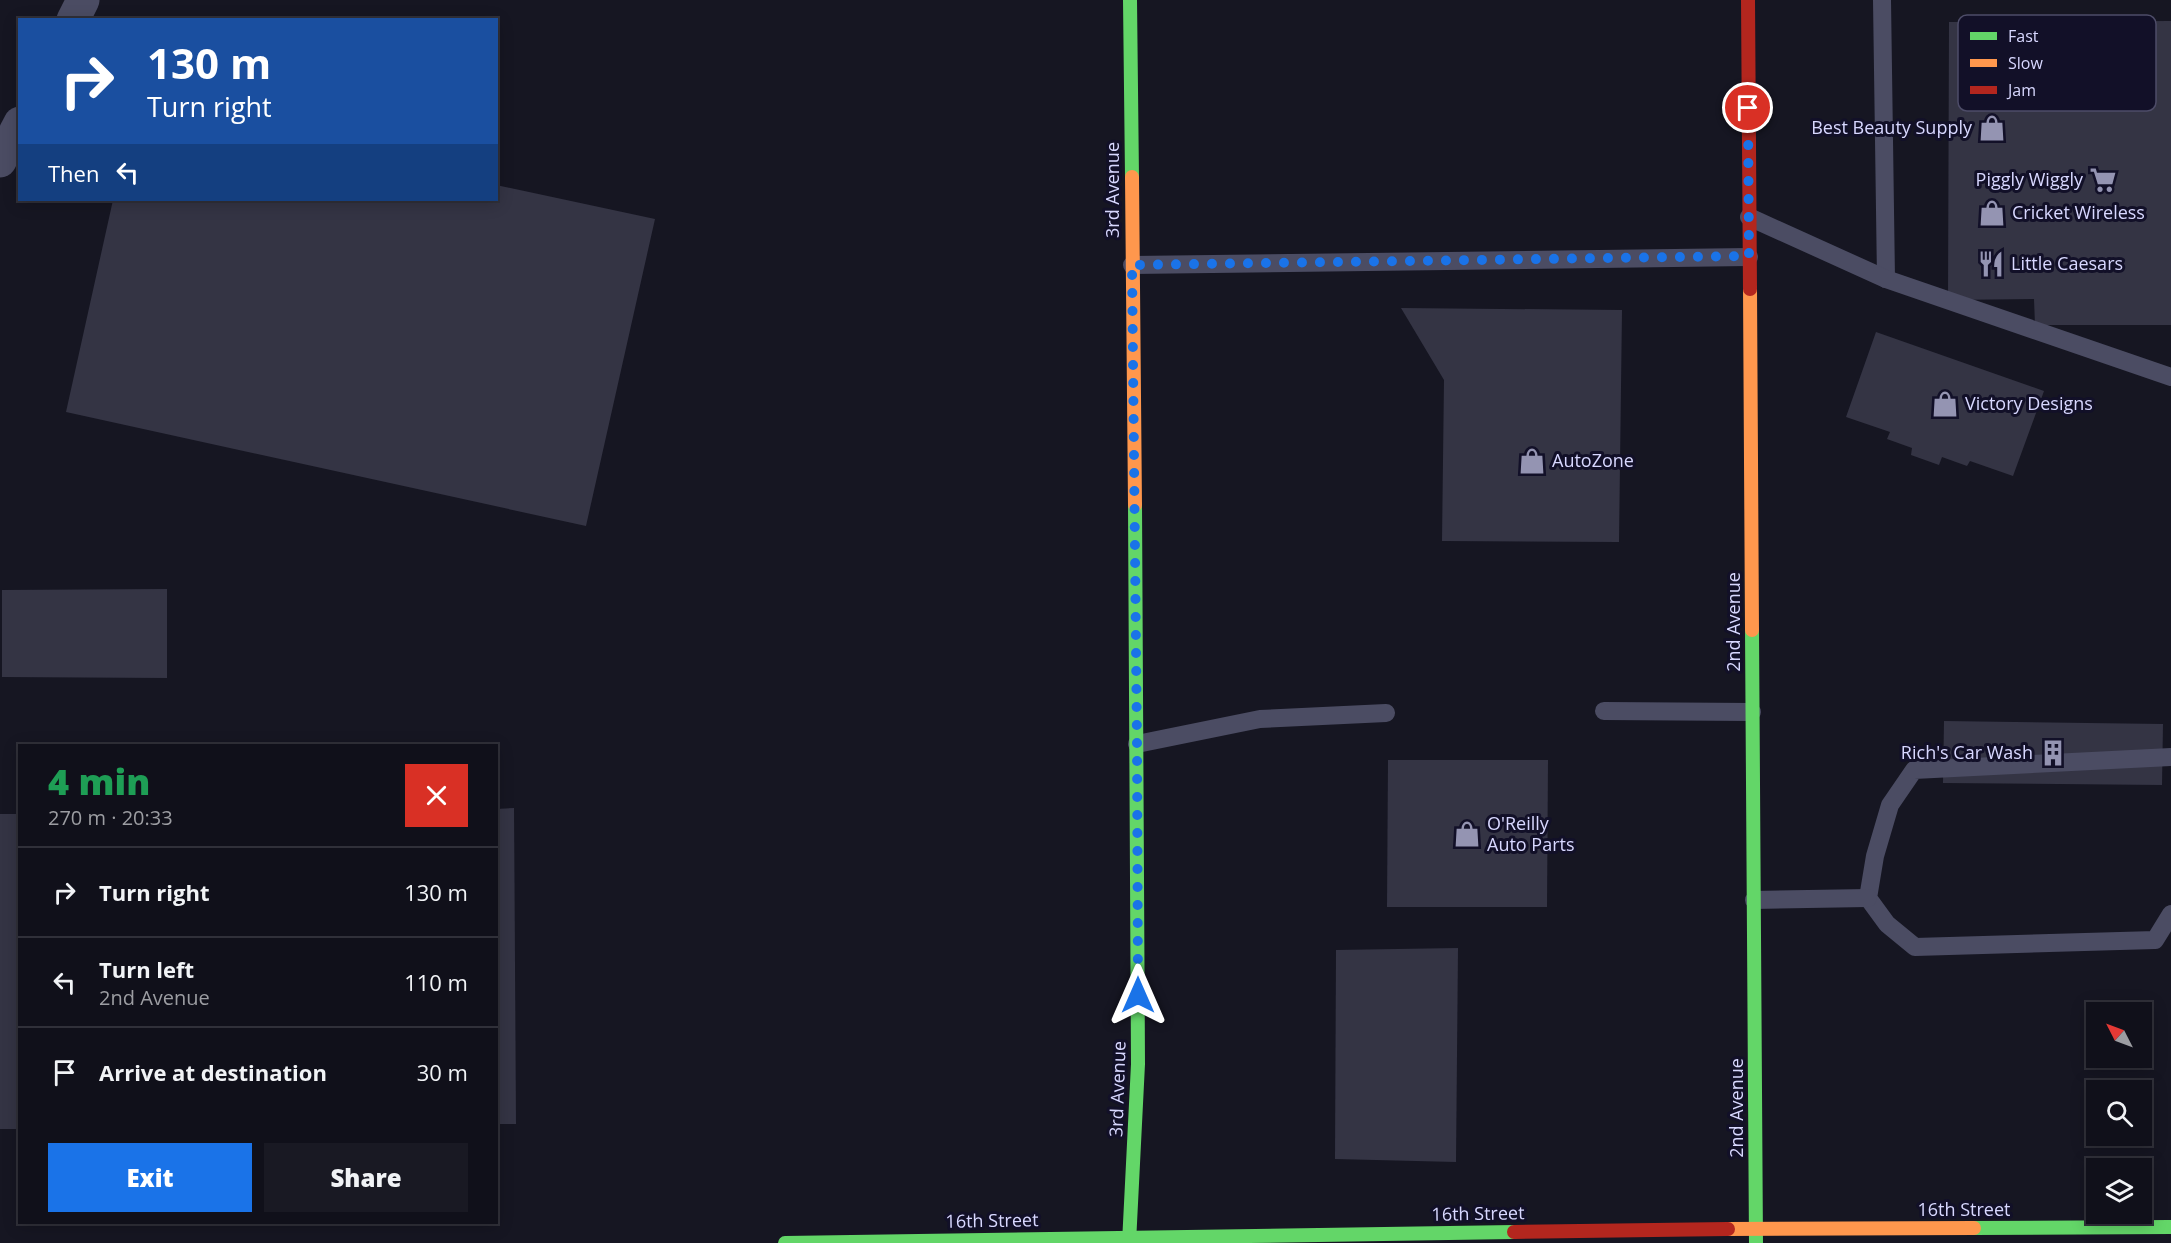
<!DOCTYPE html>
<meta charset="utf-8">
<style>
:root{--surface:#10101a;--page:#191923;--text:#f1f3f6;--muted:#9c9da2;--line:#303039;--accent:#1a73e8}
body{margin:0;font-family:"Open Sans",sans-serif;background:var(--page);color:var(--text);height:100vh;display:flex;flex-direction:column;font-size:22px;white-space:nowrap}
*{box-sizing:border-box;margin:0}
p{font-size:20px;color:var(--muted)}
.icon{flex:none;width:33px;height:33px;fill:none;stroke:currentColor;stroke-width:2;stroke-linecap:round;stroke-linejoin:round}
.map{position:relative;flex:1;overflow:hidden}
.drawer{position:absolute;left:18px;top:744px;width:480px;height:480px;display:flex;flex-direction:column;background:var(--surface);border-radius:0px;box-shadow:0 3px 15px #0003,0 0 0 2px var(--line)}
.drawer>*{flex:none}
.guide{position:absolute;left:18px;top:18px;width:480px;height:183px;border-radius:0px;box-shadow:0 3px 15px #0003,0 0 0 2px var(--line);background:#1a4fa0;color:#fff;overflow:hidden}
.needle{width:39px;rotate:312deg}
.tools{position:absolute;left:2086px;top:1002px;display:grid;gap:12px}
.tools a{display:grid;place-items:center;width:66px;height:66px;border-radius:0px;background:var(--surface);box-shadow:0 3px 15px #0003,0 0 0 2px var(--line);font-size:30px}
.pin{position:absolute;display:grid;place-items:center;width:51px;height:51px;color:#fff;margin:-26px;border:3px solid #fff;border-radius:50%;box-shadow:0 2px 6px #0007}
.me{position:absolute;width:66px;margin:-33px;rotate:0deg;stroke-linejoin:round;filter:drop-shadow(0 0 4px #0008)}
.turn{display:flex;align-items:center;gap:21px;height:126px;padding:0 30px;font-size:27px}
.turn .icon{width:78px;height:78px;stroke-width:2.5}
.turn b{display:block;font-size:42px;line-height:51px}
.then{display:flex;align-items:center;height:57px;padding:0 30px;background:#0003;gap:12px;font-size:22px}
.round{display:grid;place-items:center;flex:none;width:63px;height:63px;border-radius:0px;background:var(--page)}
.head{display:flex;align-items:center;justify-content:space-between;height:102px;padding:0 30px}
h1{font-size:36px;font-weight:800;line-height:45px;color:#1e9e55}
.button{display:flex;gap:12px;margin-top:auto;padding:12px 30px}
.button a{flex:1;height:69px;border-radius:0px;background:var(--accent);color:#fff;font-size:24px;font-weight:800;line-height:69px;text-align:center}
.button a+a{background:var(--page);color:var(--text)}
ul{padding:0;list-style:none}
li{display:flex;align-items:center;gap:18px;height:90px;padding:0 30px;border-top:2px solid var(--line)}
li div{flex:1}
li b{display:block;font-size:22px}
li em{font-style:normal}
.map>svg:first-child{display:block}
</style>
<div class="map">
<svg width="2171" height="1243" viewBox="0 0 2171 1243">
<rect width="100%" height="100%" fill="#161622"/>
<g fill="#343444">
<polygon points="2171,21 2171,325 2035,325 2034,299 1948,300 1949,22"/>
<polygon points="496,185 655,219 586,526 66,412 113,200 496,200"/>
<polygon points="1401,308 1622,310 1619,542 1442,541 1444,380"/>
<polygon points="1876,332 2044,391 2013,476 1970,461 1967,466 1942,457 1939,465 1911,455 1912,448 1887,439 1890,432 1846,417"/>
<polygon points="167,589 167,678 2,677 2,590"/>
<polygon points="1944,721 2163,724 2162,785 1943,783"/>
<polygon points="1388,760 1548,760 1547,907 1387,907"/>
<polygon points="514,808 516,1124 496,1124 496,809"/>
<rect x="0" y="814" width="20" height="315"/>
<polygon points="1458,948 1456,1162 1335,1159 1336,950"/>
</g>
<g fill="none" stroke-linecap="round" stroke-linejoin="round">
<g stroke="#4b4c63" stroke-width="18">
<polyline points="1882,0 1886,279"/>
<polyline points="1749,217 1886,279 2171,377"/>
<polyline points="1132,265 1749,257"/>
<polyline points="1604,711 1752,712"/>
<polyline points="1137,744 1260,719 1386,713"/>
<polyline points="2171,757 1914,770 1890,805 1875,856 1868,898 1887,924 1915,947 2155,940 2171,914"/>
<polyline points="1754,900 1868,898"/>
</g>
<g stroke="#4b4c63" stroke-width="33">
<polyline points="73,20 83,0"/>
<polyline points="0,161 20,123"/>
</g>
<g stroke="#63d668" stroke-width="14">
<polyline points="1130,0 1132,177"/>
<polyline points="1752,630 1756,1243"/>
<polyline points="1974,1228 2171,1227"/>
<polyline points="785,1243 1514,1232"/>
<polyline points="1129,1243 1138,1064 1135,505"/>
</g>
<g stroke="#ff974d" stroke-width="14">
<polyline points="1132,177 1135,505"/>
<polyline points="1750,289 1752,630"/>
<polyline points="1728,1229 1974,1228"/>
</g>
<g stroke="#b3261e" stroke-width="14">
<polyline points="1748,0 1750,289"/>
<polyline points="1514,1232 1728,1229"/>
</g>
</g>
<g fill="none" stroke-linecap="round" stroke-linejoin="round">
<polyline stroke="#1a73e8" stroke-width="10" stroke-dasharray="0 18" points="1138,995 1137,744 1132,265 1749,256 1748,108"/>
</g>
<defs>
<g id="shop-bare" transform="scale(2.07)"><path d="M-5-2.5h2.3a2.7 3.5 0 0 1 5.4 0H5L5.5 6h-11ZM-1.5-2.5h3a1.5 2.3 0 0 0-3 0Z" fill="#9494b2" stroke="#121028" stroke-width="2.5" paint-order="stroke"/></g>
<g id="supermarket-bare" transform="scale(2.07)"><path d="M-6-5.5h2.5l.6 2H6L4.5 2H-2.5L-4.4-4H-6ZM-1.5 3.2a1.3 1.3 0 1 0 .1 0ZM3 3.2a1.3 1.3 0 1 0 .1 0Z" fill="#9494b2" stroke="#121028" stroke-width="2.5" paint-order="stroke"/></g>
<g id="restaurant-bare" transform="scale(2.07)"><path d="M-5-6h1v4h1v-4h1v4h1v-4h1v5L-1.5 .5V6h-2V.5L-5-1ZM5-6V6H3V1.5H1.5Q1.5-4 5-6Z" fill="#9494b2" stroke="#121028" stroke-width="2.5" paint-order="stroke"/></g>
<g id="building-bare" transform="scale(2.07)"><path d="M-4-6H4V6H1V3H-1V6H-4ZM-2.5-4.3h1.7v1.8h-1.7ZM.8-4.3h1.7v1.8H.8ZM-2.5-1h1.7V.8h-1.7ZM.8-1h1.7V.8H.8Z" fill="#9494b2" stroke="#121028" stroke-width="2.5" paint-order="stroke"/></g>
</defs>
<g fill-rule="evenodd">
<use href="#shop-bare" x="1992" y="128"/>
<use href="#supermarket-bare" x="2103" y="180"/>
<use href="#shop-bare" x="1992" y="213"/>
<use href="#restaurant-bare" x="1991" y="264"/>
<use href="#shop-bare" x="1945" y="404"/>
<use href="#shop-bare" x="1532" y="461"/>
<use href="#building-bare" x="2053" y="753"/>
<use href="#shop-bare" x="1467" y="834"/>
</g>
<g text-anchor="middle" stroke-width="6" stroke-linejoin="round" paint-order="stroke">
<g font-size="18" fill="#d8d8ff" stroke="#121028" text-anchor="start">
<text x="1972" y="134" text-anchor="end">Best Beauty Supply</text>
<text x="2083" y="186" text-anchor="end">Piggly Wiggly</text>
<text x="2012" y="219">Cricket Wireless</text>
<text x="2011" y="270">Little Caesars</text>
<text x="1965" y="410">Victory Designs</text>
<text x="1552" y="467">AutoZone</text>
<text x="2033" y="759" text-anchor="end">Rich's Car Wash</text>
<text x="1487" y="830">O'Reilly<tspan x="1487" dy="21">Auto Parts</tspan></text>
</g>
<g font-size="18" fill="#d8d8ff" stroke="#121028">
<text transform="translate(1113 190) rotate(-90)" y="6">3rd Avenue</text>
<text transform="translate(1734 622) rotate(-90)" y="6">2nd Avenue</text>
<text transform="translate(1118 1089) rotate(-88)" y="6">3rd Avenue</text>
<text transform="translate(1737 1108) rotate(-90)" y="6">2nd Avenue</text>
<text x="1964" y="1216">16th Street</text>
<text transform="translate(1478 1214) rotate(-1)" y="6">16th Street</text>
<text transform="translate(992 1221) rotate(-1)" y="6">16th Street</text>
</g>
</g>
<rect x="1958" y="15" width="198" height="96" rx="9" fill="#121028" stroke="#4d4c68" stroke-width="1.5"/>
<rect x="1970" y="32" width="27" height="8" fill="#63d668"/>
<rect x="1970" y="59" width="27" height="8" fill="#ff974d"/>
<rect x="1970" y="86" width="27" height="8" fill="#b3261e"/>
<g font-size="16" fill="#d8d8ff">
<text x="2008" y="42">Fast</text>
<text x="2008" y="69">Slow</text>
<text x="2008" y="96">Jam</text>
</g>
</svg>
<div class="tools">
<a><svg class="needle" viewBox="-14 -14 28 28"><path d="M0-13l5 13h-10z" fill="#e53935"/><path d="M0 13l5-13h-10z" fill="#9c9da2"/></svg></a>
<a><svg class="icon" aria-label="search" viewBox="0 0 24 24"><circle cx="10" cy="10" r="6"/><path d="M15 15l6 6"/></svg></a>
<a><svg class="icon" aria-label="layers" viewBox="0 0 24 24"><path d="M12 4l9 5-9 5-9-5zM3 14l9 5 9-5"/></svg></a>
</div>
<div class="pin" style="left:1748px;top:108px;background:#d93025"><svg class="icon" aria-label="arrive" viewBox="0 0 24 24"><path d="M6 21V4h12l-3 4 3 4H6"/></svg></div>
<svg class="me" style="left:1138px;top:995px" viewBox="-20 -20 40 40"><path d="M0-17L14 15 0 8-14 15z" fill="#1a73e8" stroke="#fff" stroke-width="4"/></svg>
<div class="guide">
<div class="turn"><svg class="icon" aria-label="right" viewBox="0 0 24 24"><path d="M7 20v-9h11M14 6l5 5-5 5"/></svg><div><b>130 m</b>Turn right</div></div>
<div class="then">Then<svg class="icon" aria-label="left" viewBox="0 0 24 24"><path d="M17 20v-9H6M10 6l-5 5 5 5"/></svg></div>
</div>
<section class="drawer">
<div class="head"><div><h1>4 min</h1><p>270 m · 20:33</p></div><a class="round" style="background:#d93025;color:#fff"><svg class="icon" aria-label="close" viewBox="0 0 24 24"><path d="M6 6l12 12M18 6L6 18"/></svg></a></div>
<ul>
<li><svg class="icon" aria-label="right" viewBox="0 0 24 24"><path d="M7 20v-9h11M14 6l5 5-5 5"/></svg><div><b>Turn right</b></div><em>130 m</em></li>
<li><svg class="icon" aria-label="left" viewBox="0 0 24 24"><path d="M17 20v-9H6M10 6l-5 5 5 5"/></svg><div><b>Turn left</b><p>2nd Avenue</p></div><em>110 m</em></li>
<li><svg class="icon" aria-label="arrive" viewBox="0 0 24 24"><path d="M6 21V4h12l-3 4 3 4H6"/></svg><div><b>Arrive at destination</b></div><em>30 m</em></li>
</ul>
<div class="button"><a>Exit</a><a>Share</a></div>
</section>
</div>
